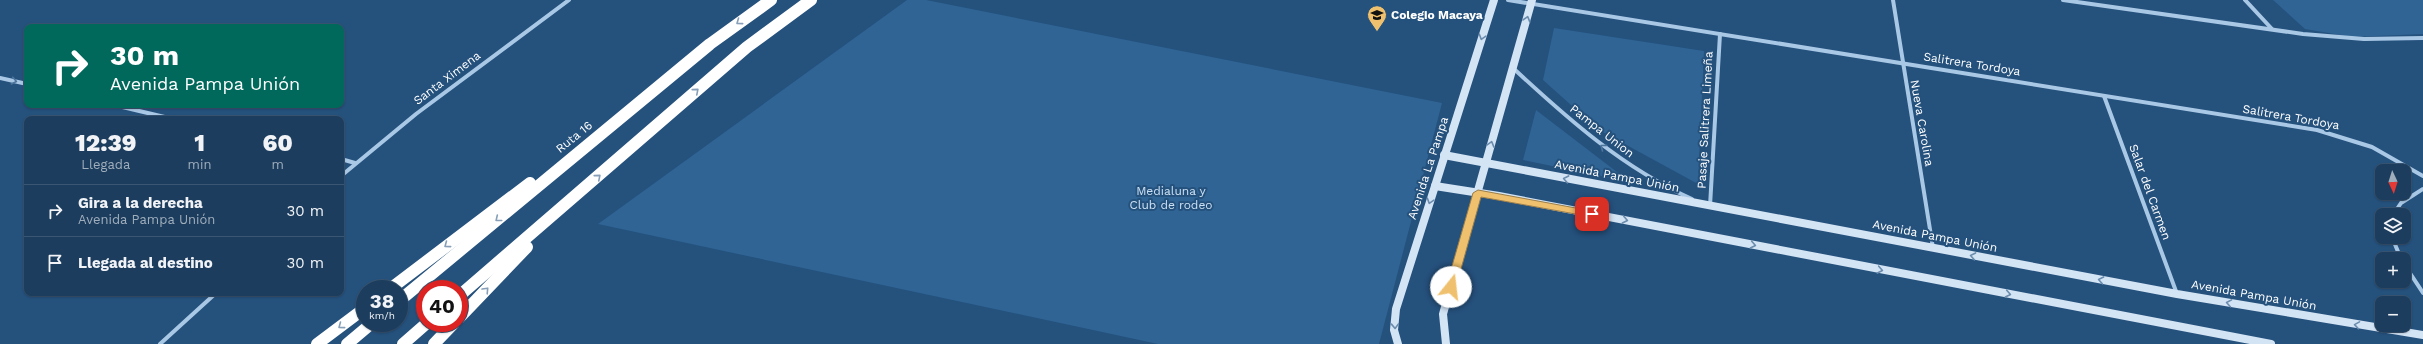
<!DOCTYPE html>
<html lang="es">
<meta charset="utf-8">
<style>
:root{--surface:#1c3d5e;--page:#294867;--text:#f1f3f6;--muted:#a0aebc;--line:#3a5673}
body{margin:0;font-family:"Work Sans",sans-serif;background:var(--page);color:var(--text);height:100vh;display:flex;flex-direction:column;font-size:15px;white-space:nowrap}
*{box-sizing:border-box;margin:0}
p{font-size:13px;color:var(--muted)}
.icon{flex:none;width:22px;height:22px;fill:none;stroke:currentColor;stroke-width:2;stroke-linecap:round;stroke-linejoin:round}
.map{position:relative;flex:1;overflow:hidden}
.panel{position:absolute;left:24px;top:116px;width:320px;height:180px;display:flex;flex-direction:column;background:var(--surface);border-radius:8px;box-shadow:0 1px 3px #0004,0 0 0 1px var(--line)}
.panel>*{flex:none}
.guide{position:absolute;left:24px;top:24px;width:320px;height:84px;border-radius:8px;box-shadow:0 1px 3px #0004,0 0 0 1px var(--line);background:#00695c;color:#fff;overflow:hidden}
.needle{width:26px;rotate:176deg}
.fabs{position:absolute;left:2375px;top:164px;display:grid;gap:8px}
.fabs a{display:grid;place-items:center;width:36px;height:36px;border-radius:8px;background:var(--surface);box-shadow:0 1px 3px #0004,0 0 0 1px var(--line);font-size:20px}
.speed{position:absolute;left:356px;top:280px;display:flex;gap:8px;font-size:20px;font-weight:700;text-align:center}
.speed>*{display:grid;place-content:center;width:52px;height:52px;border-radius:50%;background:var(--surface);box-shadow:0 1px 3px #0004,0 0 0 1px var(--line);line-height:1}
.speed small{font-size:10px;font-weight:400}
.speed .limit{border:6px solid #d22;background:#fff;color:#111}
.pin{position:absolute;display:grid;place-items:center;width:34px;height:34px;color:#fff;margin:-17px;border-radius:8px;box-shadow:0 2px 6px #0006}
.me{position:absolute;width:44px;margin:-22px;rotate:16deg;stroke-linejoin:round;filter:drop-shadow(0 0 3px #0008)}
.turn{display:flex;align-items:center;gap:14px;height:84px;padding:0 20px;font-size:18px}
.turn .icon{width:52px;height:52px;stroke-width:2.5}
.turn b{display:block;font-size:28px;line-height:34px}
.eta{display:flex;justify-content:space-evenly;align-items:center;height:68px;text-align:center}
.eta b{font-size:24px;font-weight:800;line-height:28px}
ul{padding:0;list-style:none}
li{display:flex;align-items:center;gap:12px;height:52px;padding:0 20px;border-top:1px solid var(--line)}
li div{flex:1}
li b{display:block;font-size:15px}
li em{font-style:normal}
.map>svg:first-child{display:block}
</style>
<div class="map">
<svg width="2423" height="344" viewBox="0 0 2423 344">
<rect width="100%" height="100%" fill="#25517d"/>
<g fill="#2f6494">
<polygon points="907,0 926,0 1442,103 1379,344 1158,344 598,224"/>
<polygon points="2273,0 2423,0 2423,34 2352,37 2305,29"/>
<polygon points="1554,28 1704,51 1698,184 1599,130 1543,80"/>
<polygon points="1536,110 1630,182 1523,160"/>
</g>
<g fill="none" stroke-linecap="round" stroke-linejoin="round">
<g stroke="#a9c8e5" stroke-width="4">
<polyline points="1508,0 2317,130 2372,147 2423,176"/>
<polyline points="1893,0 1933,248"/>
<polyline points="2063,0 2303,34 2364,39 2423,38"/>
<polyline points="2245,0 2272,29"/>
<path d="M1513 68C1568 119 1623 168 1692 199"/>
<polyline points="0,78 27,84"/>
<polyline points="2104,96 2177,294"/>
<polyline points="114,105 173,119"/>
<polyline points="341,159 355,163"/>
<polyline points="341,176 416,114 569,0"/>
<polyline points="1710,206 1720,34"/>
<polyline points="2393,215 2401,203 2423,189"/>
<polyline points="2392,237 2401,259"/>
<polyline points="2404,264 2423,293"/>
<polyline points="160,344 216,293"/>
</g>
<g stroke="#d3e4f5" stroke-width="8">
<polyline points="1444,155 2177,294 2423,335"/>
<polyline points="1435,186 1499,196 2271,344"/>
<polyline points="1398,344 1394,330 1396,309 1494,0"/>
<polyline points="1446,344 1443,314 1532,0"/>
</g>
<g stroke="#fff" stroke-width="12">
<polyline points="390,289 530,183"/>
<polyline points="459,296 747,47 811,0"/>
<polyline points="399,301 710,44 771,0"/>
<polyline points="459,318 527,247"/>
<polyline points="317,344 365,308"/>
<polyline points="347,344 372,323"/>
<polyline points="403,344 427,323"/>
<polyline points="434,344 454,323"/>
</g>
</g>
<defs><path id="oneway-chevron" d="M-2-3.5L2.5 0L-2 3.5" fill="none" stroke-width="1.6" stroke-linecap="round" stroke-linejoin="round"/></defs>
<g stroke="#6b8cad">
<use href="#oneway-chevron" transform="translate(1527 19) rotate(-74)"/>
<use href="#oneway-chevron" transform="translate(1482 37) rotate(107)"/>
<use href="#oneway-chevron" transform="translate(1491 144) rotate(-74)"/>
<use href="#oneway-chevron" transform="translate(1566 179) rotate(-169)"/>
<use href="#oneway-chevron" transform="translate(1430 201) rotate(108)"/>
<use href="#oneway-chevron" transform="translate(1625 220) rotate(11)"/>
<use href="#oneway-chevron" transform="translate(1753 245) rotate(11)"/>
<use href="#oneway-chevron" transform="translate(1973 256) rotate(-169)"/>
<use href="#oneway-chevron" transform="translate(1880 270) rotate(11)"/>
<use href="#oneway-chevron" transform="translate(2101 280) rotate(-169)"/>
<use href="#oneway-chevron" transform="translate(2008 294) rotate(11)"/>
<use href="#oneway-chevron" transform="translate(2229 303) rotate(-170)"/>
<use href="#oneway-chevron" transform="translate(2357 325) rotate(-171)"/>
<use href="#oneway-chevron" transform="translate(1395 326) rotate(88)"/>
</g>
<g stroke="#879fb8">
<use href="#oneway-chevron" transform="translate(739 22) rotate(144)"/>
<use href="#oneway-chevron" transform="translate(696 91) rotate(-41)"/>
<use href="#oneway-chevron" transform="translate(598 177) rotate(-41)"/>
<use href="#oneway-chevron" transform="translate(498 219) rotate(141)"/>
<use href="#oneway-chevron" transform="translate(447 245) rotate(143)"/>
<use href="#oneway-chevron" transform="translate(486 290) rotate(-47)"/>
<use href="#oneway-chevron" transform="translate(341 326) rotate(143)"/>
</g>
<g stroke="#4d759c">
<use href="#oneway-chevron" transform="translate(14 81) rotate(13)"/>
<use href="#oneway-chevron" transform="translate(1603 147) rotate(-143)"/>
</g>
<polygon fill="#efc16e" stroke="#9b7d48" points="1478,190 1592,211 1597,214 1592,217 1481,197 1456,287 1451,291 1447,290 1446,287 1473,193"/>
<defs>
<g id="school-pin" transform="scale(1)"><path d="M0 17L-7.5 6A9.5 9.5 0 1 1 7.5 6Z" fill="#efc16e" stroke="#25517d"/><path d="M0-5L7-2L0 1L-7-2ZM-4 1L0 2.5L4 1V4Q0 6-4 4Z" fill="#111"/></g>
</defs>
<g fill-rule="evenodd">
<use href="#school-pin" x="1377" y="15"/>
</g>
<g text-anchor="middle" stroke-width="4" stroke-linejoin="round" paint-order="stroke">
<g font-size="12" font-weight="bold" fill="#fff" stroke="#25517d" text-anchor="start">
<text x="1391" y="19">Colegio Macaya</text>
</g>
<g font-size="12" fill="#fff" stroke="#25517d">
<text transform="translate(1972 64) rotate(9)" y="4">Salitrera Tordoya</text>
<text transform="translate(447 78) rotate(-37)" y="4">Santa Ximena</text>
<text transform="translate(2291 117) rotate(10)" y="4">Salitrera Tordoya</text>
<text transform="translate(1705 120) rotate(-87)" y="4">Pasaje Salitrera Limeña</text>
<text transform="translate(1922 123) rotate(80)" y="4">Nueva Carolina</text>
<text transform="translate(1602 131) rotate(38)" y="4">Pampa Union</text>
<text transform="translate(574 137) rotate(-39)" y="4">Ruta 16</text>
<text transform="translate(1428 168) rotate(-72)" y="4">Avenida La Pampa</text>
<text transform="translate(1617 176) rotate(11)" y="4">Avenida Pampa Unión</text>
<text transform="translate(2150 192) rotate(70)" y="4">Salar del Carmen</text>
<text transform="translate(1935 236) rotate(11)" y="4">Avenida Pampa Unión</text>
<text transform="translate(2254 295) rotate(10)" y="4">Avenida Pampa Unión</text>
</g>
<g font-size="12" fill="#cce1f4" stroke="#25517d">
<text x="1171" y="195">Medialuna y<tspan x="1171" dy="14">Club de rodeo</tspan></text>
</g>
</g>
</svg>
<div class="fabs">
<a><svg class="needle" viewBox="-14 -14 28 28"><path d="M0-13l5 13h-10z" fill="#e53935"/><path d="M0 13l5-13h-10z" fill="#a0aebc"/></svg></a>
<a><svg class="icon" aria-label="layers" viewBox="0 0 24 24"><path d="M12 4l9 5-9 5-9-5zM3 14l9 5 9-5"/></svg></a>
<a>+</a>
<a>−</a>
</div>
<div class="speed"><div>38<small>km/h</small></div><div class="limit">40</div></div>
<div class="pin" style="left:1592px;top:214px;background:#d93025"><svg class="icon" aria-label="arrive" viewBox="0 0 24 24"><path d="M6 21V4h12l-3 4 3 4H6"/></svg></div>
<svg class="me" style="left:1451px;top:287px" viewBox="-20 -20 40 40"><circle r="19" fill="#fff"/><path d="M0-13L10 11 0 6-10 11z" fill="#efc16e"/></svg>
<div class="guide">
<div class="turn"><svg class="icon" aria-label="right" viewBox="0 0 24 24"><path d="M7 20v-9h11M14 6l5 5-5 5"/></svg><div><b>30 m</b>Avenida Pampa Unión</div></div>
</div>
<section class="panel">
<div class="eta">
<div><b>12:39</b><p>Llegada</p></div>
<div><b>1</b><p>min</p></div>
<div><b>60</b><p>m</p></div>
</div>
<ul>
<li><svg class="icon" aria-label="right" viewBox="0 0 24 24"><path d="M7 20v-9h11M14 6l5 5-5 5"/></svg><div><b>Gira a la derecha</b><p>Avenida Pampa Unión</p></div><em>30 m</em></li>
<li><svg class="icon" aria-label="arrive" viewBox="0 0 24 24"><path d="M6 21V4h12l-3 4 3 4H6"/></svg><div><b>Llegada al destino</b></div><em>30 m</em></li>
</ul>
</section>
</div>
